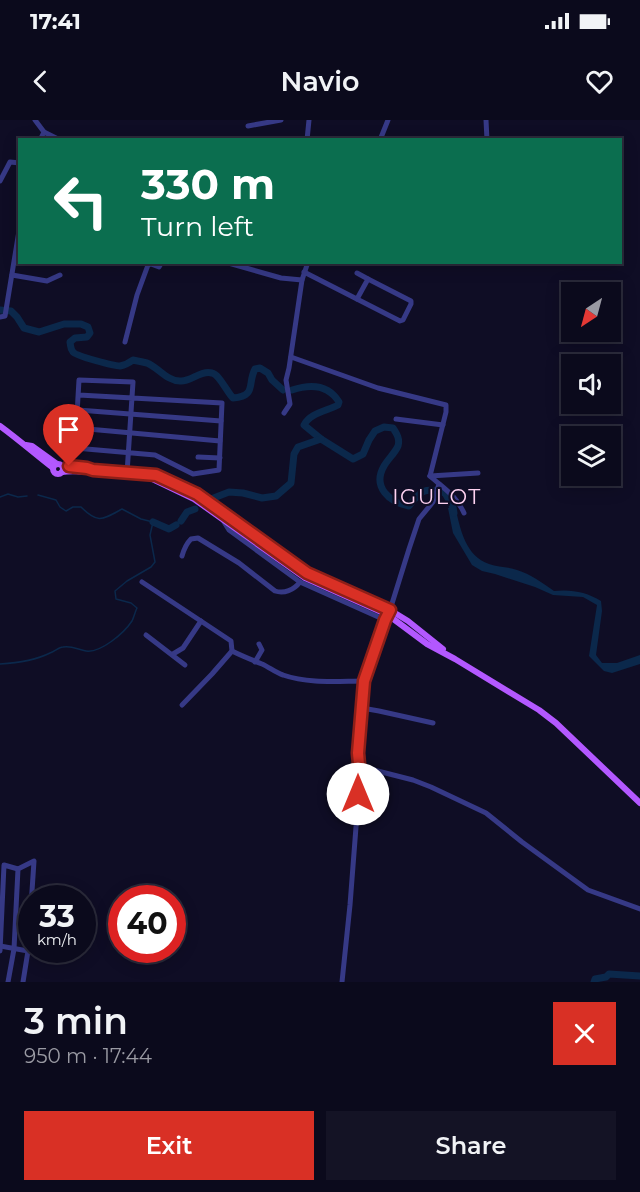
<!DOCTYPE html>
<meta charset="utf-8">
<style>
:root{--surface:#0b0a1c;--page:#141325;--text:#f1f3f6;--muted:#9a9aa3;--line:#2b2b3b;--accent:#d93025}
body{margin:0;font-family:Montserrat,sans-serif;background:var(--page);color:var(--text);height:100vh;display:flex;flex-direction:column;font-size:22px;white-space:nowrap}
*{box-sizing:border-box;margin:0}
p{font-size:20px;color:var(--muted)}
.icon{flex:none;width:33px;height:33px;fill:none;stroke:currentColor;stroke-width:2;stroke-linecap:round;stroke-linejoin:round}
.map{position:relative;height:862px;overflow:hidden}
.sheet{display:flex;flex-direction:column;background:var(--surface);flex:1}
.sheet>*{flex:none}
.banner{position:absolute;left:18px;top:18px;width:604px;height:126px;border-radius:0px;box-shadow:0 3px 15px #0003,0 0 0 2px var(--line);background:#0b6e4f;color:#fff;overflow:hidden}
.needle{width:39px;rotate:216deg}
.buttons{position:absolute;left:561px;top:162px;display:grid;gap:12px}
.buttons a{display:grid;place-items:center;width:60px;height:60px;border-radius:0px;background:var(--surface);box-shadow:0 3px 15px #0003,0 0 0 2px var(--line);font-size:30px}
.speed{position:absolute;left:18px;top:765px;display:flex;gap:12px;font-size:30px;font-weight:700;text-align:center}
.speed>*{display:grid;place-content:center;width:78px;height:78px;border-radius:50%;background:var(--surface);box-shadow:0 3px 15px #0003,0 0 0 2px var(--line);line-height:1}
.speed small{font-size:15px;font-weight:400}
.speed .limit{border:9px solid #d22;background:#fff;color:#111}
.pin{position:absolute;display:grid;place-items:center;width:51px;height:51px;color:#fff;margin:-62px -26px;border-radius:50% 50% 50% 0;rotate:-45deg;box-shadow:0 0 6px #0007}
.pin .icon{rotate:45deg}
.me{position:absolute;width:66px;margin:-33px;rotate:0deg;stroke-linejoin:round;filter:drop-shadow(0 0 4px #0008)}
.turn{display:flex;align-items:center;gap:21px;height:126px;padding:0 24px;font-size:27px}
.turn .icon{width:78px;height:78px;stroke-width:2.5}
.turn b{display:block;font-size:42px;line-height:51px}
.round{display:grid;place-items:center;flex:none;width:63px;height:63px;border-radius:0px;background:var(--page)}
.head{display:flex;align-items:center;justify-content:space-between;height:102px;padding:0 24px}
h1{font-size:36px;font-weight:600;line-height:45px}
.action{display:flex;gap:12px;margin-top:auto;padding:12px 24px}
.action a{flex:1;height:69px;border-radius:0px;background:var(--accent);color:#fff;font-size:24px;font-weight:600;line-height:69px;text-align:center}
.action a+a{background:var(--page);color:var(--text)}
.status{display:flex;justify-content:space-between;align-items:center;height:42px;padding:0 30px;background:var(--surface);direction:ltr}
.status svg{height:16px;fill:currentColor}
header{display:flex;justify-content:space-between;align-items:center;height:78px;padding:0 24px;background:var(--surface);font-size:27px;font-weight:600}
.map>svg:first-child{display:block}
</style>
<div class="status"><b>17:41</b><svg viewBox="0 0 49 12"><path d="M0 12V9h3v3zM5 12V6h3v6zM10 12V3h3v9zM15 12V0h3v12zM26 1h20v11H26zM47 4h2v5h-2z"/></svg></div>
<header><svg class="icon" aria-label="back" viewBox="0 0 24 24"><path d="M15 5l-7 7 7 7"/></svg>Navio<svg class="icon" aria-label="heart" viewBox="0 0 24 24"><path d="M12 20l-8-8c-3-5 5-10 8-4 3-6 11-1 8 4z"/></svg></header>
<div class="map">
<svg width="640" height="862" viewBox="0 0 640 862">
<rect width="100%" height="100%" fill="#0f0d25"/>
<path fill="#0b284b" d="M455 386C460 408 465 436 489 444 498 447 509 447 517 450 530 454 543 463 554 471 571 469 587 472 601 481L602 491 596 535 602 543H617L640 535V544L612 553 604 551 589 536 597 485 583 477 553 475 535 467 495 454 482 451 472 445 453 413 448 388Z"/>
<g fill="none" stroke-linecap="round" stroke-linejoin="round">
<g stroke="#0b284b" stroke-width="1.5">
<polyline points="0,377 8,374 18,377 27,376"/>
<path d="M0 544C18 543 34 541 50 533 54 532 59 527 63 527 71 525 79 530 86 531 101 533 124 513 132 501 134 497 135 492 137 488L131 483 116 479 115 471 127 461 151 447 155 442 150 415 153 402 141 399 122 389C102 400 98 404 81 387H73L66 391 60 387 56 380 38 375"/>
</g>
<g stroke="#0b284b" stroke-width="7">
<path d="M0 190 11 191 17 197 24 208 39 212 64 204H81L88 207 90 213 87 217 75 218 70 222C71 227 70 228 73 232 76 236 114 246 120 246 125 245 129 243 133 240 138 241 143 242 147 243 159 248 167 261 180 261 191 262 200 250 212 253 219 254 227 272 233 278 257 276 247 264 255 249L260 248 268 253 272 260 283 270"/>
<path d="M292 270C310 264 328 264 339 282L338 285C327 291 310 293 304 305L321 319 353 339 363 334 369 320 375 311 384 307 393 308C397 314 400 319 398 326 395 333 388 339 384 346 372 367 389 382 409 386 421 370 425 367 445 373L453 387 454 393"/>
<polyline points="211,379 229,372 243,373 262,378 276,376 291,363 294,334 298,327 321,319"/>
<polyline points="181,401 187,392 195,389"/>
<polyline points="153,402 169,409 176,405"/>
<polyline points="594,862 595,859 606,857 609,854 640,856"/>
</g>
<g stroke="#363986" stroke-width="5">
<polyline points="35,0 44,12 40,20"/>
<polyline points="486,0 487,20"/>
<polyline points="248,6 281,0"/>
<polyline points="44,12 60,20"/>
<polyline points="414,19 419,20"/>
<polyline points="307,20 309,0"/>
<polyline points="333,20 334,20"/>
<polyline points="380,20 388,0"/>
<polyline points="0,61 10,42 20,43"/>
<polyline points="225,142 281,158 302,160"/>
<polyline points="304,152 400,201 403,200 411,184 411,181 368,159"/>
<polyline points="357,153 368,159 357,179"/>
<polyline points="12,155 47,161 60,155"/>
<polyline points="0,197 5,196 20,105"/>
<polyline points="125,222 137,175 148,145 151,144 159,147 162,142"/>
<polyline points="291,237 378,268 446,285 446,292 430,356"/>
<path d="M79 275 222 283 219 350 193 354 155 335 75 328 79 260 133 262C131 292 129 322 127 353"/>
<polyline points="78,290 221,301"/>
<polyline points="284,293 290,284 286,260 289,248 302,160 308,142"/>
<polyline points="396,299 443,305"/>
<polyline points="77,308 220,321"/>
<polyline points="198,337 220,338"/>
<path d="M430 356C443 368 456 375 464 393"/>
<polyline points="430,356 478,353"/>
<polyline points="224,402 229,410 300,462 385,500"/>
<path d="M182 436C184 429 186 424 191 419L198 418 239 443 275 471C284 474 294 470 300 462"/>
<polyline points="142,462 231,521 232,531 212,554 182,585"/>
<polyline points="146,515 185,545"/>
<path d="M232 531C242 536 252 540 262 544 269 547 276 553 283 555 309 564 338 561 364 561"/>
<polyline points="173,534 183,528 201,501"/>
<polyline points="255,542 262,530 259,524"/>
<polyline points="362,588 379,591 433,603"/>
<polyline points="358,646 413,660 431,667 486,693 522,722 588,770 640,789"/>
<polyline points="0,826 28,831"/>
<polyline points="0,831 4,745 18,749"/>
<polyline points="8,862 14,829 18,749 34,741 28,831 23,862"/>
<polyline points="342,862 350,785 360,655 358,633 364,561 390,490 409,429 419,399 433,382 439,364"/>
</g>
<g stroke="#b358ff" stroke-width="6">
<path d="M0 306C19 320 35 334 53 348"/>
<polyline points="26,325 32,326 57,344"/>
<circle cx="58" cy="349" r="5"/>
<path d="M63 347C73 345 84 347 94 350L156 355 197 374 307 453 390 490 408 501 443 529"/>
<path d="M62 352C73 350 83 353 93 350"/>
<polyline points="144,355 194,379 305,458 388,495 427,524 455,539 539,590 556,603 640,683"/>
</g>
</g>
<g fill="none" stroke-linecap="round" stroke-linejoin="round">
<g stroke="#8d1f18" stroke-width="15">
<polyline id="route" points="69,346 87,348 93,350 156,355 197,374 307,453 390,490 385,500 364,561 358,633 360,655 358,674"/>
</g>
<use href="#route" stroke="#d93025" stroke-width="10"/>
</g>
<g text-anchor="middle" stroke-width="4.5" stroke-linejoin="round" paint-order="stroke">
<g font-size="21" letter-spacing="1.5" fill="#ffd3f2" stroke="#0f0d25">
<text x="437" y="384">IGULOT</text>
</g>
</g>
</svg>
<div class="buttons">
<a><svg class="needle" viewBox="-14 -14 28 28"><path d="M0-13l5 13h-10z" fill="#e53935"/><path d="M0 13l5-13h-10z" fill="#9a9aa3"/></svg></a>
<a><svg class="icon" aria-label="sound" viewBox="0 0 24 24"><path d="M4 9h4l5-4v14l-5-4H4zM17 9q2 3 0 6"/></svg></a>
<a><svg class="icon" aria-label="layers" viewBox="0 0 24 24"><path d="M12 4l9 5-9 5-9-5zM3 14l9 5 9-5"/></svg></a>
</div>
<div class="speed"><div>33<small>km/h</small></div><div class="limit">40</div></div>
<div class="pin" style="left:69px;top:346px;background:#d93025"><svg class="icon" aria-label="arrive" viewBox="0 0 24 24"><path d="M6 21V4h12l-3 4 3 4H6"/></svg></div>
<svg class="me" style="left:358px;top:674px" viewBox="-20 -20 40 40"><circle r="19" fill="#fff"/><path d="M0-13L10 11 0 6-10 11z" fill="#d93025"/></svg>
<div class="banner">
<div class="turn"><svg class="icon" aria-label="left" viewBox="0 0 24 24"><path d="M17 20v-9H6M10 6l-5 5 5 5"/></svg><div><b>330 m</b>Turn left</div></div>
</div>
</div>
<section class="sheet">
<div class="head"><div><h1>3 min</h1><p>950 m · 17:44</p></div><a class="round" style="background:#d93025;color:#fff"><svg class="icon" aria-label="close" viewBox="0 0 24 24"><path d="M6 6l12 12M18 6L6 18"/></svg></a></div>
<div class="action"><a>Exit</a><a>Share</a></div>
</section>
